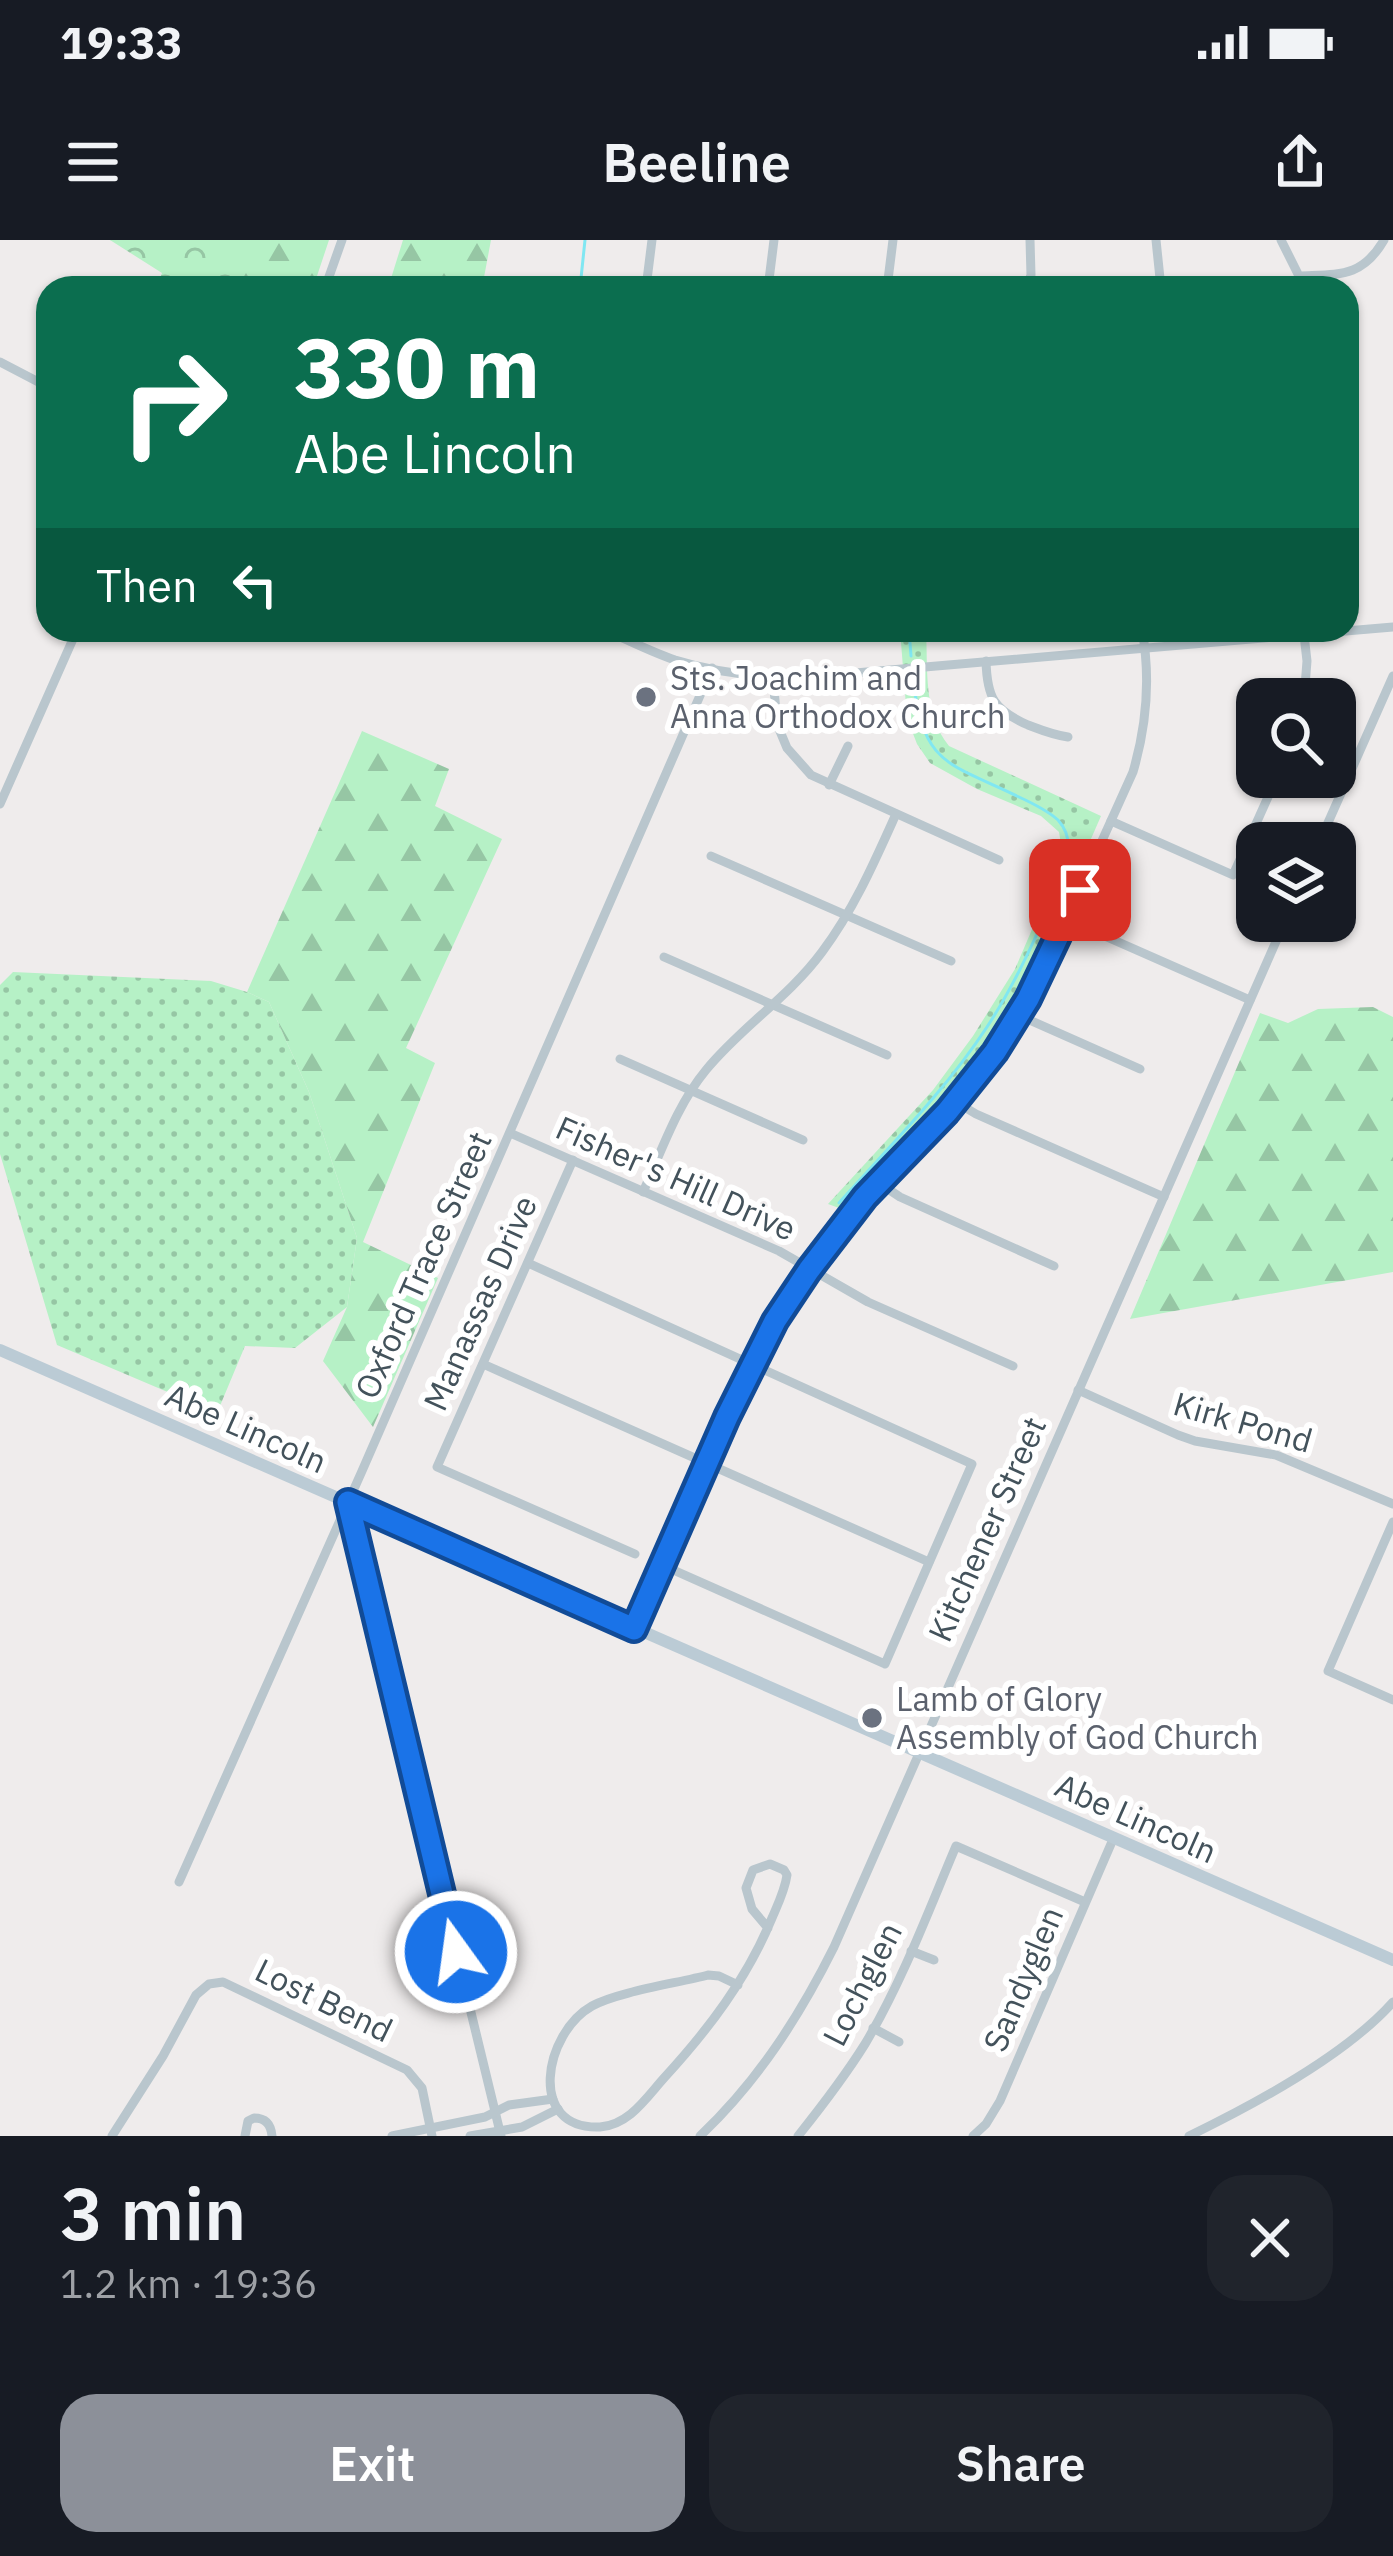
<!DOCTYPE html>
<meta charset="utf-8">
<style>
:root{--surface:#171b24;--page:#20242c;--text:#f1f3f6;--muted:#9ea1a6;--accent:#8c9099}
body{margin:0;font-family:"IBM Plex Sans",sans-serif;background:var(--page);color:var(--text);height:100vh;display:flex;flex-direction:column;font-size:45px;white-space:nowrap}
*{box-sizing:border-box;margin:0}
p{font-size:39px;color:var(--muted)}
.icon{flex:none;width:66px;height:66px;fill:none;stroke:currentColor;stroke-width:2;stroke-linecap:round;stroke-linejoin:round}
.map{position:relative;height:1896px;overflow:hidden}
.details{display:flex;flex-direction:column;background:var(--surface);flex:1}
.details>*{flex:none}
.guide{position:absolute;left:36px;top:36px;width:1323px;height:366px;border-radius:36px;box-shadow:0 3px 9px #0004;background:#0b6e4f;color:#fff;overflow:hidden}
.fabs{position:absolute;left:1236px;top:438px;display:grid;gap:24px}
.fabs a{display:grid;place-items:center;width:120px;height:120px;border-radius:24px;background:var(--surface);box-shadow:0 3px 9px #0004;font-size:60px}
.pin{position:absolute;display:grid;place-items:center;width:102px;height:102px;color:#fff;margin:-51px;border-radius:24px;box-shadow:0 6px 18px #0006}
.me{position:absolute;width:132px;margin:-66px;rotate:346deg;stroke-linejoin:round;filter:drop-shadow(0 0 9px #0008)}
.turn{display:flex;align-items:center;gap:42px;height:252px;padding:0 60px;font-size:54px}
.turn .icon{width:156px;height:156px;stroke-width:2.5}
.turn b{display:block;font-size:84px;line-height:102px}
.then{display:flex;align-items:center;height:114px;padding:0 60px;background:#0003;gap:24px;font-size:45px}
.round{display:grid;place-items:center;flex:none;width:126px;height:126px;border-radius:36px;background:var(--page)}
.head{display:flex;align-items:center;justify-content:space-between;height:204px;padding:0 60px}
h1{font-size:72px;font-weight:600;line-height:90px}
.action{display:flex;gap:24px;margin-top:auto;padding:24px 60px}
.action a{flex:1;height:138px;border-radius:36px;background:var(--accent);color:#fff;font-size:48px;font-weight:600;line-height:138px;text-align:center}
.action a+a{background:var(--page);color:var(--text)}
.status{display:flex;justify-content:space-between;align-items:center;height:84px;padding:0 60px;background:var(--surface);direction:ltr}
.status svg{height:33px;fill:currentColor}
header{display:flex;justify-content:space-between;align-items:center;height:156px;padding:0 60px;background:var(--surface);font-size:54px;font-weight:600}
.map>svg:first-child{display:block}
</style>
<div class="status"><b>19:33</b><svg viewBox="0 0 49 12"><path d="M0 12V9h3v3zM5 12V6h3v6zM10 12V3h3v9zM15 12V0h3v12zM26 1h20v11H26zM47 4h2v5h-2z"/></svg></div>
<header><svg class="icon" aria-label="menu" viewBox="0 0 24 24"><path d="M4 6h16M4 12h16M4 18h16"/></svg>Beeline<svg class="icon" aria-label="share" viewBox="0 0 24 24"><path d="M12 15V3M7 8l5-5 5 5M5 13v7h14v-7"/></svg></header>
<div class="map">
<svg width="1393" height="1896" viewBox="0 0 1393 1896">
<defs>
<pattern id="grass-dots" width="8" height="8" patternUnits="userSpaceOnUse" patternTransform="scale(3)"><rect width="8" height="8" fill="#b6f1c6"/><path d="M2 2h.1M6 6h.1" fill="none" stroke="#96c6a4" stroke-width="1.8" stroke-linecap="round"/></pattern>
<pattern id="forest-firs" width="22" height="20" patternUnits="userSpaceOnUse" patternTransform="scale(3)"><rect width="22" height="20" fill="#b6f1c6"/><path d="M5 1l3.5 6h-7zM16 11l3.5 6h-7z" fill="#96c6a4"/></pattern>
<pattern id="park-crowns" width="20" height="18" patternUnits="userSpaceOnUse" patternTransform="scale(3)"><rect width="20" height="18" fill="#b6f1c6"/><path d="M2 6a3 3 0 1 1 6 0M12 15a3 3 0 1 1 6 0" fill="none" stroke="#96c6a4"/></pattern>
</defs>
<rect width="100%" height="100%" fill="#efecec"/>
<g fill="url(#grass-dots)">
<path d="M900 390H926C928 429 923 474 949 506L1101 576C1074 637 1049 700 1016 759 971 839 902 903 839 968L828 964 933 850 973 796 1015 729 1063 617 1059 592 1041 576 977 549 930 523 917 504 907 478Z"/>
<polygon points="13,732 211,741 247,752 269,762 309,852 357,998 347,1067 295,1108 245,1106 217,1173 57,1105 0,914 0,745"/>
</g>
<g fill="url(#forest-firs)">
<polygon points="110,0 329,0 313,48 268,48 207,36"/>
<polygon points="403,0 491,0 482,48 388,48"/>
<polygon points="362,491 449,529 435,566 502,599 406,808 435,823 363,1002 438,1038 373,1187 323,1121 347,1067 357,998 309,852 269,762 247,752"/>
<polygon points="1373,767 1393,777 1393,1032 1130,1079 1260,773 1288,783 1318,769"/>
</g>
<polygon fill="url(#park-crowns)" points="110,0 249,0 232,48 156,48 162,33"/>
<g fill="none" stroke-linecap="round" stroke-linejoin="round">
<g stroke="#80e7f2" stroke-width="3">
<polyline points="580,48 585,0"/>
<polyline points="909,390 911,416"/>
<path d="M839 963C890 906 945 851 987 787 1012 749 1031 708 1050 665 1061 639 1081 605 1058 580 1047 570 1032 563 1019 557 947 522 923 526 913 438"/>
</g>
<g stroke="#b9c6cd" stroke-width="9">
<polyline points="1156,0 1161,48"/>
<path d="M1281 0 1299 36C1339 34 1362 38 1384 0"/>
<polyline points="325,48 342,0"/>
<polyline points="646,48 652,0"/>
<polyline points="768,48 774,0"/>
<polyline points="887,48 893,0"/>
<polyline points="1026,48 1031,35 1030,0"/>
<polyline points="0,122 48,147"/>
<path d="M605 390C628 400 651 412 675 420 714 432 757 437 797 438L1393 387"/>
<polyline points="1304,395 1307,421 1304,459"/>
<path d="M986 421C987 458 994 470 1028 485 1041 490 1053 495 1068 497"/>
<polyline points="773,437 777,484 787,508 811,535 999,620"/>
<polyline points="829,545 848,506"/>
<polyline points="0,564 77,390"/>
<polyline points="1111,581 1233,635 1277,537"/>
<polyline points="1319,603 1393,436"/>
<polyline points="711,616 951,721"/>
<polyline points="1066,679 1250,760"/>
<polyline points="664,717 887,815"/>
<polyline points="1018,775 1140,829"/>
<polyline points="620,819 803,900"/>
<polyline points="956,862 976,874 1164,957"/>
<polyline points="510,893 779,1011 868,1062 1013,1126"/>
<polyline points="573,920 437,1227 635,1314"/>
<polyline points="879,943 900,957 1054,1026"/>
<path d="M643 952C662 910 677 865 706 830 741 787 788 758 822 712 854 669 874 623 896 574"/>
<path d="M528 1023C677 1089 823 1158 972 1224L885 1424 662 1325"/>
<polyline points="483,1124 929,1322"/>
<polyline points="1078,1150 1178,1195 1195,1201 1276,1215 1393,1264"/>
<polyline points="348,1266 501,1896"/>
<polyline points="1393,1282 1328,1431 1393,1460"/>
<path d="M634 1389 727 1177 775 1081 836 993 865 957 956 862 995 812 1028 759 1050 716 1133 532C1147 484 1151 439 1142 390"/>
<polyline points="179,1642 362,1231 712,428"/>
<polyline points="911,1711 934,1720"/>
<path d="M738 1745 719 1736 708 1735C678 1743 617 1752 592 1766 544 1793 526 1890 600 1887 629 1885 646 1858 664 1838 708 1790 747 1739 772 1678 778 1664 785 1650 787 1635L784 1630 770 1624 753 1630 746 1648 752 1669 768 1688"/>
<polyline points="873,1788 899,1802"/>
<polyline points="112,1896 163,1816 196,1755 209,1744 223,1742 407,1830 422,1848 432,1896"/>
<path d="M245 1896 248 1881 254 1878C266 1878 271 1885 272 1896"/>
<polyline points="392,1896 485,1877 509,1865 553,1859"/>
<polyline points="470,1896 522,1887 558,1869"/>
<path d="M700 1896C758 1841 799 1777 834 1707L1285 681"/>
<path d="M798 1896C822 1866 845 1836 865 1804 902 1742 928 1672 956 1606L1085 1662"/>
<polyline points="973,1896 986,1884 1000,1861 1114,1597"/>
<path d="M1189 1896C1255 1864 1345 1816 1393 1762"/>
</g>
<polyline stroke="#bbcbd5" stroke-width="12" points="0,1110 1393,1720"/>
</g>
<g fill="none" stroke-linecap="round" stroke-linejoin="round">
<g stroke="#114b97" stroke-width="30">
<polyline id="route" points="456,1712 348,1262 634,1389 727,1177 775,1081 809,1030 865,957 947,872 995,812 1028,759 1080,650"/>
</g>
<use href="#route" stroke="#1a73e8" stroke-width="21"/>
</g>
<g fill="#6b7280" stroke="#fff" stroke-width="4.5">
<circle cx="646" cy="457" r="12"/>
<circle cx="872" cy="1478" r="12"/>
</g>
<g text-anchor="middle" stroke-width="12" stroke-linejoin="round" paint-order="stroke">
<g font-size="33" fill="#5b616d" stroke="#fff" text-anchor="start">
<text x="670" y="450">Sts. Joachim and<tspan x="670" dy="38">Anna Orthodox Church</tspan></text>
<text x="896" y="1471">Lamb of Glory<tspan x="896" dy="38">Assembly of God Church</tspan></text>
</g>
<g font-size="33" fill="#43525b" stroke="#fff">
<text transform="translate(676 938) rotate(24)" y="12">Fisher's Hill Drive</text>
<text transform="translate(423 1025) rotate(-66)" y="12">Oxford Trace Street</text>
<text transform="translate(480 1063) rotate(-66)" y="12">Manassas Drive</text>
<text transform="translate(1243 1182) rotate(16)" y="12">Kirk Pond</text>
<text transform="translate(246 1188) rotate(24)" y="12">Abe Lincoln</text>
<text transform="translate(987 1289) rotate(-66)" y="12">Kitchener Street</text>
<text transform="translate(1136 1578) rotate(24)" y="12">Abe Lincoln</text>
<text transform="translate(1023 1739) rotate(-67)" y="12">Sandyglen</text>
<text transform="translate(862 1744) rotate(-63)" y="12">Lochglen</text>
<text transform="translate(324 1760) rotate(26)" y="12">Lost Bend</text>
</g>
</g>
</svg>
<div class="fabs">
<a><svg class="icon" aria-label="search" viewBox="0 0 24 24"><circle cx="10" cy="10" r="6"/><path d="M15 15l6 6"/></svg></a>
<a><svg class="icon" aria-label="layers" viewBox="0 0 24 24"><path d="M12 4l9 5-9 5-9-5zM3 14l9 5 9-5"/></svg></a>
</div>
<div class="pin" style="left:1080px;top:650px;background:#d93025"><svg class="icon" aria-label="arrive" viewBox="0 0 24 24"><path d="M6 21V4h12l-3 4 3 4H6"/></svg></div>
<svg class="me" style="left:456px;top:1712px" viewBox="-20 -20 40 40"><circle r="17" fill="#1a73e8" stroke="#fff" stroke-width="3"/><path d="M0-11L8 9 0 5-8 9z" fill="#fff"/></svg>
<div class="guide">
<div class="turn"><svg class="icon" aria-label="right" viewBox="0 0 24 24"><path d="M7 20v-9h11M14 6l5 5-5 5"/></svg><div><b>330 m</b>Abe Lincoln</div></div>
<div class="then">Then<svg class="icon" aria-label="left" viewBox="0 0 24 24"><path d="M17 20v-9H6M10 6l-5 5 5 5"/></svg></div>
</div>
</div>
<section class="details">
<div class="head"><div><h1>3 min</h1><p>1.2 km · 19:36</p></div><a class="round"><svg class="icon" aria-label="close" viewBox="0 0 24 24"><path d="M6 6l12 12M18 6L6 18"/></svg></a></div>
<div class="action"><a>Exit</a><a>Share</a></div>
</section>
